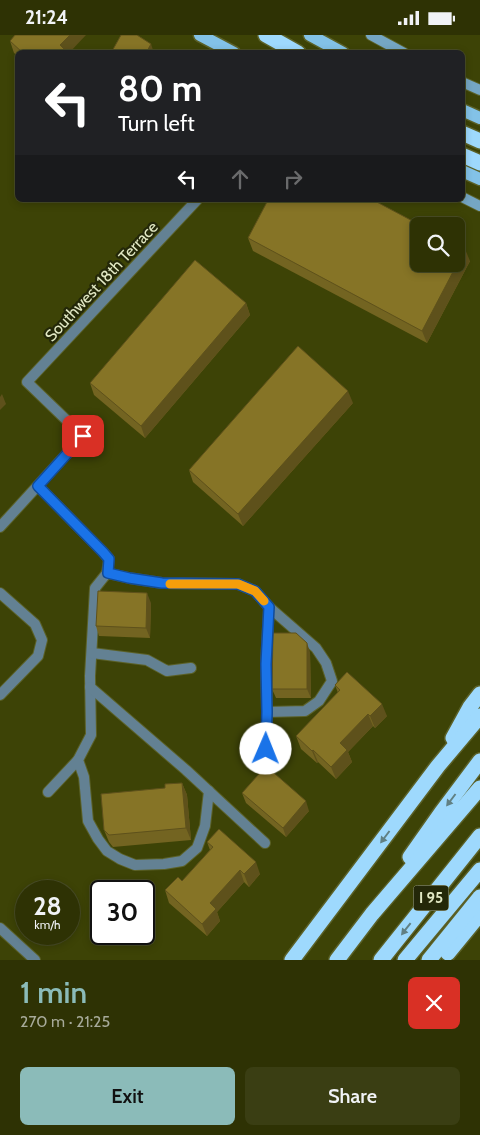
<!DOCTYPE html>
<meta charset="utf-8">
<style>
:root{--surface:#2e3204;--page:#3a3e13;--text:#f1f3f6;--muted:#a7aa9a;--line:#494d26;--accent:#8bbbb9}
body{margin:0;font-family:Cabin,sans-serif;background:var(--page);color:var(--text);height:100vh;display:flex;flex-direction:column;font-size:19px;white-space:nowrap}
*{box-sizing:border-box;margin:0}
p{font-size:16px;color:var(--muted)}
.icon{flex:none;width:28px;height:28px;fill:none;stroke:currentColor;stroke-width:2;stroke-linecap:round;stroke-linejoin:round}
.map{position:relative;height:925px;overflow:hidden}
.panel{display:flex;flex-direction:column;background:var(--surface);flex:1}
.panel>*{flex:none}
.top-card{position:absolute;left:15px;top:15px;width:450px;height:152px;border-radius:8px;box-shadow:0 2px 8px #0003,0 0 0 1px var(--line);background:#202124;color:#fff;overflow:hidden}
.controls{position:absolute;left:410px;top:182px;display:grid;gap:10px}
.controls a{display:grid;place-items:center;width:55px;height:55px;border-radius:8px;background:var(--surface);box-shadow:0 2px 8px #0003,0 0 0 1px var(--line);font-size:25px}
.speed{position:absolute;left:15px;top:845px;display:flex;gap:10px;font-size:25px;font-weight:700;text-align:center}
.speed>*{display:grid;place-content:center;width:65px;height:65px;border-radius:50%;background:var(--surface);box-shadow:0 2px 8px #0003,0 0 0 1px var(--line);line-height:1}
.speed small{font-size:12px;font-weight:400}
.speed .limit{border:2px solid #111;border-radius:8px;background:#fff;color:#111}
.pin{position:absolute;display:grid;place-items:center;width:42px;height:42px;color:#fff;margin:-21px;border-radius:10px;box-shadow:0 2px 8px #0006}
.me{position:absolute;width:55px;margin:-28px;rotate:1deg;stroke-linejoin:round;filter:drop-shadow(0 0 4px #0008)}
.turn{display:flex;align-items:center;gap:18px;height:105px;padding:0 20px;font-size:22px}
.turn .icon{width:65px;height:65px;stroke-width:2.5}
.turn b{display:block;font-size:35px;line-height:42px}
.lanes{display:flex;align-items:center;height:48px;padding:0 20px;background:#0003;justify-content:center;gap:25px;direction:ltr}
.lanes .off{opacity:.35}
.round{display:grid;place-items:center;flex:none;width:52px;height:52px;border-radius:8px;background:var(--page)}
.summary{display:flex;align-items:center;justify-content:space-between;height:85px;padding:0 20px}
h1{font-size:30px;font-weight:600;line-height:38px;color:var(--accent)}
.button{display:flex;gap:10px;margin-top:auto;padding:10px 20px}
.button a{flex:1;height:58px;border-radius:8px;background:var(--accent);color:#111;font-size:20px;font-weight:600;line-height:58px;text-align:center}
.button a+a{background:var(--page);color:var(--text)}
.status{display:flex;justify-content:space-between;align-items:center;height:35px;padding:0 25px;background:var(--surface);direction:ltr}
.status svg{height:14px;fill:currentColor}
.map>svg:first-child{display:block}
</style>
<div class="status"><b>21:24</b><svg viewBox="0 0 49 12"><path d="M0 12V9h3v3zM5 12V6h3v6zM10 12V3h3v9zM15 12V0h3v12zM26 1h20v11H26zM47 4h2v5h-2z"/></svg></div>
<div class="map">
<svg width="480" height="925" viewBox="0 0 480 925">
<rect width="100%" height="100%" fill="#3d4306"/>
<g fill="none" stroke-linecap="round" stroke-linejoin="round">
<g stroke="#5b6128" stroke-width="12">
<g id="minor">
<polyline points="38,451 103,517 109,524 107,538 129,543 162,548 238,549 255,556 269,572 266,629 267,677 267,714"/>
<polyline points="0,492 83,401 27,347 197,165"/>
<polyline points="107,538 95,553 90,641 91,700 78,725 84,742 88,786 98,804 107,816 120,824 135,830 164,829 182,826 197,813 205,791 209,756"/>
<polyline points="0,558 35,589 42,605 38,621 0,660"/>
<polyline points="92,618 147,625 167,636 191,633"/>
<polyline points="90,652 186,735 265,808"/>
<polyline points="267,677 305,676 319,666 332,646 326,628 316,613 269,572"/>
<polyline points="48,757 78,725"/>
<polyline points="0,893 35,925"/>
</g>
</g>
<g stroke="#5b6128" stroke-width="12">
<g id="secondary">
<polyline points="371,0 404,18"/>
<polyline points="462,47 480,55"/>
<polyline points="462,162 480,171"/>
</g>
</g>
<g stroke="#5b6128" stroke-width="15">
<g id="primary">
<polyline points="200,0 234,18"/>
<polyline points="310,0 343,18"/>
<polyline points="462,75 480,83"/>
<polyline points="462,136 480,144"/>
</g>
</g>
<g stroke="#5b6128" stroke-width="18">
<g id="motorway">
<polyline points="266,0 298,18"/>
<polyline points="462,98 480,106"/>
<polyline points="462,120 480,128"/>
<polyline points="453,703 470,672 480,659"/>
<polyline points="410,822 441,778 480,726"/>
<polyline points="448,918 480,879"/>
<polyline points="292,925 438,731 480,681"/>
<polyline points="337,925 372,879 480,753"/>
<polyline points="381,925 480,801"/>
<polyline points="405,925 480,835"/>
<polyline points="429,925 480,862"/>
</g>
</g>
<use href="#minor" stroke="#638193" stroke-width="10"/>
<use href="#secondary" stroke="#75a6c3" stroke-width="10"/>
<use href="#primary" stroke="#83c2e7" stroke-width="12"/>
<use href="#motorway" stroke="#9ed9fd" stroke-width="15"/>
</g>
<g fill="#736421">
<polygon points="10,6 69,18 18,18 18,21 14,18"/>
<polygon points="248,203 470,226 427,308 253,216"/>
<polygon points="246,268 250,280 145,403 94,360 90,348"/>
<polygon points="353,368 243,491 193,447 189,435"/>
<polygon points="151,568 150,603 99,601 96,591"/>
<polygon points="310,617 311,663 276,663 272,654"/>
<polygon points="335,650 387,681 375,693 373,691 348,717 352,727 336,744 318,727 317,728 301,714 296,701 338,658"/>
<polygon points="182,748 187,760 191,805 113,812 109,807 104,795 165,753"/>
<polygon points="242,758 309,776 286,802 246,768"/>
<polygon points="207,807 260,839 249,852 244,847 217,877 220,886 207,901 169,868 165,855 182,846 210,815"/>
</g>
<g fill="#5e511b">
<polygon points="70,0 86,0 69,18 62,18 60,10"/>
<polygon points="151,9 154,18 146,18"/>
<polygon points="465,214 470,226 427,308 422,296"/>
<polygon points="246,268 250,280 145,403 141,391"/>
<polygon points="348,356 353,368 243,491 238,479"/>
<polygon points="2,359 6,369 0,375 0,362"/>
<polygon points="147,558 151,568 150,603 146,593"/>
<polygon points="307,608 310,617 311,663 307,654"/>
<polygon points="382,669 387,681 375,693 370,681"/>
<polygon points="368,679 373,691 348,717 352,727 336,744 331,732 340,708"/>
<polygon points="313,715 318,727 317,728 312,716"/>
<polygon points="182,748 187,760 191,805 186,793"/>
<polygon points="306,766 309,776 286,802 283,793"/>
<polygon points="256,827 260,839 249,852 244,839"/>
<polygon points="240,835 244,847 217,877 220,886 207,901 202,889 210,868"/>
</g>
<g fill="#867426" stroke="#5e511b">
<polygon points="15,0 70,0 60,10 68,18 23,18 10,6"/>
<polygon points="121,0 137,0 151,9 146,18 111,18"/>
<polygon points="268,165 373,165 422,191 419,191 419,229 456,229 456,209 465,214 422,296 248,203"/>
<polygon points="195,225 246,268 141,391 90,348"/>
<polygon points="298,311 348,356 238,479 189,435"/>
<polygon points="98,556 147,558 146,593 96,591"/>
<polygon points="273,598 296,598 307,608 307,654 272,654"/>
<polygon points="347,637 382,669 370,681 368,679 340,708 347,715 331,732 313,715 312,716 296,701 340,655 335,650"/>
<polygon points="266,731 306,766 283,793 242,758"/>
<polygon points="182,748 186,793 109,800 104,795 101,759 165,753 165,749"/>
<polygon points="219,794 256,827 244,839 240,835 210,868 216,874 202,889 165,855 178,842 182,846 213,812 207,807"/>
</g>
<defs><path id="oneway-solid" d="M-6-.8H1V-3.2L6.5 0L1 3.2V.8H-6Z" transform="scale(1.25)"/></defs>
<g fill="#618083">
<use href="#oneway-solid" transform="translate(451 765) rotate(127)"/>
<use href="#oneway-solid" transform="translate(385 802) rotate(127)"/>
<use href="#oneway-solid" transform="translate(406 894) rotate(128)"/>
</g>
<g fill="none" stroke-linecap="round" stroke-linejoin="round">
<g stroke="#114b97" stroke-width="12">
<polyline id="route" points="83,401 38,451 103,517 109,524 108,538 129,543 162,548 238,549 255,556 269,572 266,629 267,677 266,714"/>
</g>
<use href="#route" stroke="#1a73e8" stroke-width="9"/>
<polyline stroke="#f59e0b" stroke-width="9" points="170,549 238,549 255,556 264,566"/>
</g>
<g text-anchor="middle" stroke-width="4.5" stroke-linejoin="round" paint-order="stroke">
<rect fill="#242809" stroke="#a9ae8c" stroke-width="1" x="413.5" y="850.5" width="35" height="25" rx="4"/>
<g font-size="15" font-weight="bold" fill="#e2e8c4">
<text x="431" y="868">I 95</text>
</g>
<g font-size="16" fill="#e2e8c4" stroke="#242809">
<text transform="translate(101 246) rotate(-47)" y="6">Southwest 18th Terrace</text>
</g>
</g>
</svg>
<div class="controls">
<a><svg class="icon" aria-label="search" viewBox="0 0 24 24"><circle cx="10" cy="10" r="6"/><path d="M15 15l6 6"/></svg></a>
</div>
<div class="speed"><div>28<small>km/h</small></div><div class="limit">30</div></div>
<div class="pin" style="left:83px;top:401px;background:#d93025"><svg class="icon" aria-label="arrive" viewBox="0 0 24 24"><path d="M6 21V4h12l-3 4 3 4H6"/></svg></div>
<svg class="me" style="left:266px;top:714px" viewBox="-20 -20 40 40"><circle r="19" fill="#fff"/><path d="M0-13L10 11 0 6-10 11z" fill="#1a73e8"/></svg>
<div class="top-card">
<div class="turn"><svg class="icon" aria-label="left" viewBox="0 0 24 24"><path d="M17 20v-9H6M10 6l-5 5 5 5"/></svg><div><b>80 m</b>Turn left</div></div>
<div class="lanes"><svg class="icon" aria-label="left" viewBox="0 0 24 24"><path d="M17 20v-9H6M10 6l-5 5 5 5"/></svg><svg class="icon off" aria-label="ahead" viewBox="0 0 24 24"><path d="M12 20V5M6 11l6-6 6 6"/></svg><svg class="icon off" aria-label="right" viewBox="0 0 24 24"><path d="M7 20v-9h11M14 6l5 5-5 5"/></svg></div>
</div>
</div>
<section class="panel">
<div class="summary"><div><h1>1 min</h1><p>270 m · 21:25</p></div><a class="round" style="background:#d93025;color:#fff"><svg class="icon" aria-label="close" viewBox="0 0 24 24"><path d="M6 6l12 12M18 6L6 18"/></svg></a></div>
<div class="button"><a>Exit</a><a>Share</a></div>
</section>
